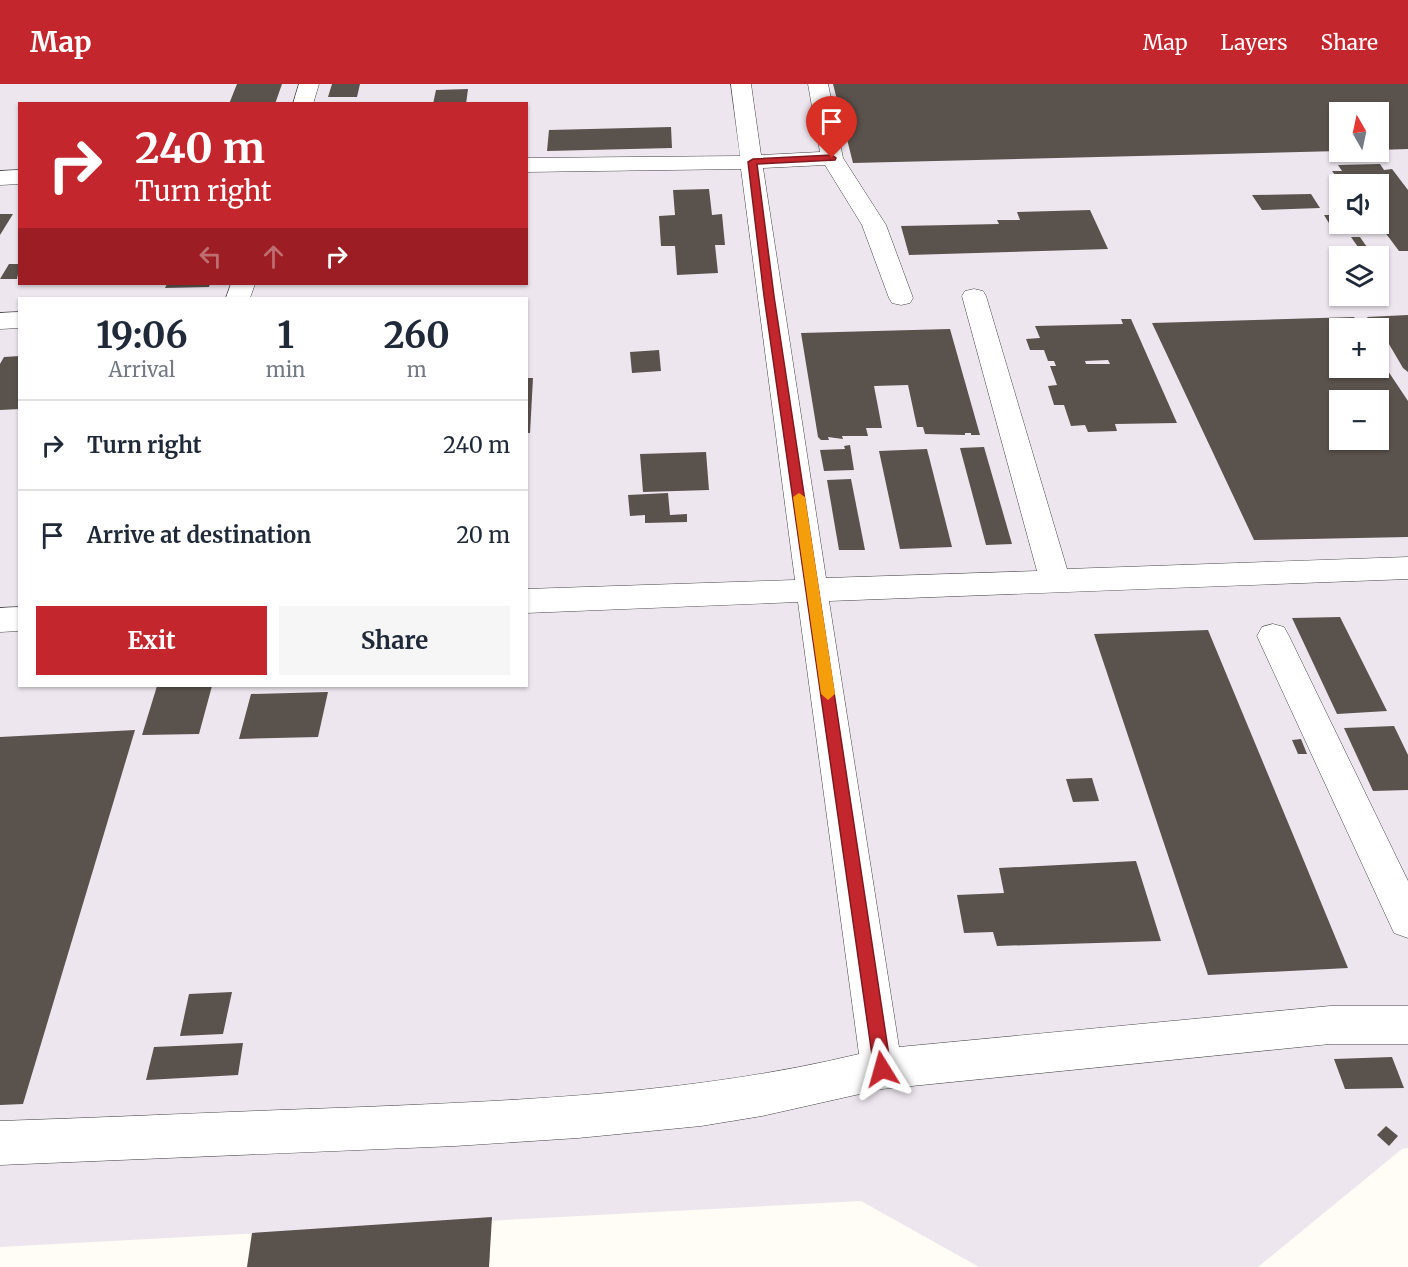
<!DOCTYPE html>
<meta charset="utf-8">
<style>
:root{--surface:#fff;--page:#f6f6f7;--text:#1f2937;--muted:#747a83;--line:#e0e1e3;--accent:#c4262e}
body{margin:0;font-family:Merriweather,serif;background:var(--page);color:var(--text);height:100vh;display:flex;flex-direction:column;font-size:22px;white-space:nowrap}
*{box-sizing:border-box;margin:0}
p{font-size:20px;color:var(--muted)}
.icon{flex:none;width:33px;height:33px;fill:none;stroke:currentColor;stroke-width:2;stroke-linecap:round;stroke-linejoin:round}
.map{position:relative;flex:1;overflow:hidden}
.details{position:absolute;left:18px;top:213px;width:510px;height:390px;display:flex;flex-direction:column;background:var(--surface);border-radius:0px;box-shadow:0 2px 4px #0004}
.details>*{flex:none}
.top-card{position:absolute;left:18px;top:18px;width:510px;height:183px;border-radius:0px;box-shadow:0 2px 4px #0004;background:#c4262e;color:#fff;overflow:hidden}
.needle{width:39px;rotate:351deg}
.tools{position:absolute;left:1329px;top:18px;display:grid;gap:12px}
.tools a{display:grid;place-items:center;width:60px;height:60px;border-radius:0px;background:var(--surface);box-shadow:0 2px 4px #0004;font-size:30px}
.pin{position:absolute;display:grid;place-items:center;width:51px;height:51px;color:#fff;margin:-62px -26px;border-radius:50% 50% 50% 0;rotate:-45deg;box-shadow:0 0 6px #0007}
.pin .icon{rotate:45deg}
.me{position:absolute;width:66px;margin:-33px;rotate:352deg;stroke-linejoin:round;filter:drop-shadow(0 0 4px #0008)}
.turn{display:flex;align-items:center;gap:21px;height:126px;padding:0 18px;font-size:27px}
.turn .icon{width:78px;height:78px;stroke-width:2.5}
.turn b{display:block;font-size:42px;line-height:51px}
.lanes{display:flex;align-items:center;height:57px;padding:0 18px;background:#0003;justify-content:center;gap:30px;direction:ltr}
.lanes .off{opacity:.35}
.eta{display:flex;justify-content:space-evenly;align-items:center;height:102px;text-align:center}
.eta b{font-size:36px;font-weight:700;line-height:42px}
.action{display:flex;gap:12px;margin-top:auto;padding:12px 18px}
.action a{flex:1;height:69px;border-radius:0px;background:var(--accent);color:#fff;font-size:24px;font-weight:700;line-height:69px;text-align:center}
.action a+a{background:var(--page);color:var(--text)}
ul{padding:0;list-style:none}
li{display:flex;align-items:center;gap:18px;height:90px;padding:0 18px;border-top:2px solid var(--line)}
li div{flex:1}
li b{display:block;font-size:22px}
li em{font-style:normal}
header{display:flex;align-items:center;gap:36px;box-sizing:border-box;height:84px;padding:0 30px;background:var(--accent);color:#fff}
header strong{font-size:28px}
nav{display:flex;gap:33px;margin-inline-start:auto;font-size:21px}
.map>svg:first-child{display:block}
</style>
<header>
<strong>Map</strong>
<nav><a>Map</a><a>Layers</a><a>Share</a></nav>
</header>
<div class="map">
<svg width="1408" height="1183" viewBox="0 0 1408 1183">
<rect width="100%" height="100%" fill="#fffdf5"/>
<path fill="#eee6ef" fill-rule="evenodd" d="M0 0H1408V1064L1402 1065 1258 1183H979L861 1117 0 1163ZM20 20H526V200H20ZM1340 28H1378V68H1340ZM1340 100H1378V140H1340ZM1340 172H1378V212H1340ZM20 214H526V602H20ZM1340 244H1378V284H1340ZM1340 316H1378V356H1340Z"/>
<g fill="#5a524d" fill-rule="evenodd">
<polygon points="237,0 282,0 275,20 229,20"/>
<polygon points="332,0 360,0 357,13 328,13"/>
<polygon points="833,0 1408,0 1408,65 1378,66 1378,28 1340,28 1340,67 853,79"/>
<polygon points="468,5 466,20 433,20 436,6"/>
<polygon points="671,43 672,64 547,67 549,46"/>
<polygon points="1380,80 1384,86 1392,85 1408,106 1408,167 1399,167 1378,139 1378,100 1342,100 1332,87 1342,87 1338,81"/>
<polygon points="709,105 712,131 722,130 725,161 715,161 718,189 677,191 675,162 661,162 659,132 675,131 673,106"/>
<polygon points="1311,110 1320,124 1262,126 1252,111"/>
<polygon points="1090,126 1108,165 909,171 901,142 999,140 997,136 1020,136 1017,128"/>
<polygon points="0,130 13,130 0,151"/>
<polygon points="1324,131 1334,131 1342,143 1332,144"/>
<polygon points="1351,153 1360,153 1369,166 1360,166"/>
<polygon points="9,180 20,180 17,195 0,195"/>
<polygon points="167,200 210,200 209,203 165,204"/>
<polygon points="1408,231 1408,288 1403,284 1386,255 1382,255 1378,244 1375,244 1367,233"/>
<path d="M1354 233 1361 244H1340V284H1378V272L1408 317V453L1254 456 1152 239ZM1340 316H1378V356H1340Z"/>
<path d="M1121 235H1131L1177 339 1115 340 1117 347 1088 348 1085 341 1071 342 1064 321H1054L1048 302 1057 301 1050 282H1056L1054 277H1048L1044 266H1030L1026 255 1040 254 1035 242 1123 240ZM1108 276 1110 280H1086L1085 277Z"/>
<polygon points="950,245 980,351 971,351 971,349 965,349 965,351 925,350 923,343 917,343 908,301 874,302 882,344 866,344 868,352 842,352 843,355 828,353 829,356 821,356 818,353 801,249"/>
<polygon points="659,266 661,287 632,289 630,268"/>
<polygon points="20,272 20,325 0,326 0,280 4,273"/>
<polygon points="526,294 533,294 530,349 526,349"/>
<polygon points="850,361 854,386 824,387 820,366 845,365 844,362"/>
<polygon points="984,363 1012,460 986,461 960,364"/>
<polygon points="927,365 952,463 900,465 879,367"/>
<polygon points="706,368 709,406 643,408 640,370"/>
<polygon points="851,395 865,466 839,466 827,396"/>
<polygon points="668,409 670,431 687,430 687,438 645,439 645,431 630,432 628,411"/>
<polygon points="1340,533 1387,627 1337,630 1292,534"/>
<polygon points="1208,546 1299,765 1348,884 1208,891 1094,550"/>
<polygon points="157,602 212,602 199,650 142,651"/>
<polygon points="328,608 318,653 239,655 251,610"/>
<polygon points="1394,642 1408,671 1408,706 1373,707 1344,644"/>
<polygon points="135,646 23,1020 0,1021 0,653"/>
<polygon points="1301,655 1307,670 1298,670 1292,656"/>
<polygon points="1092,694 1099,717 1073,718 1066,695"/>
<polygon points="1136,777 1161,857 997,862 993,848 964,849 957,811 1004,809 999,784"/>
<polygon points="232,908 223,950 180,952 189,910"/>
<polygon points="243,959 238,991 146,996 154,963"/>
<polygon points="1392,973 1404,1004 1345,1005 1334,975"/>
<polygon points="1386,1042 1398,1052 1389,1062 1377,1051"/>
<polygon points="492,1133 489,1183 247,1183 252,1149"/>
</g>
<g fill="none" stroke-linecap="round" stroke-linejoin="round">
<g stroke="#444" stroke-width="1">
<g id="minor">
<polygon points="299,0 319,0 313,20 293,20"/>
<path d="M731 0H751L761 71 820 68 808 0H828L843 74 886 141 913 214 910 219 901 221 892 219 889 214 862 141 825 81 763 84 826 494 1037 487 962 212 965 207 974 205 983 207 986 212 1067 485 1408 473V495L829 517 899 963 1330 922H1408V960H1330L882 1005 762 1032 701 1042 578 1054 455 1062 0 1081V1037C121 1033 242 1027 363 1023 530 1016 697 1009 859 970L798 518 526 529V505L795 496 741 85 526 88V74L740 72Z"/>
<polygon points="20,86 20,100 0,101 0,87"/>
<polygon points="231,200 255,200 250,214 226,214"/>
<polygon points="20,228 20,244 0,245 0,229"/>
<polygon points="20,523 20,547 0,548 0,524"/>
<polygon points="1273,540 1284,543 1289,552 1408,797 1408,854 1394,849 1257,552 1262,543"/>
</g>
</g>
<use href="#minor" fill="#fff" fill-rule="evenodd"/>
</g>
<polygon fill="#c4262e" stroke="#7f191e" stroke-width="1.5" points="832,71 836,74 835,76 757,80 774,212 891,985 888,991 882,994 876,991 874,985 764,212 748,78 753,75"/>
<polygon fill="#f59e0b" points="799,409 805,413 835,610 828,616 821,610 793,413"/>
</svg>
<div class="tools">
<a><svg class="needle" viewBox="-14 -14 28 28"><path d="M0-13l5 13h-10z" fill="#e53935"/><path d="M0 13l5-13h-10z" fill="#747a83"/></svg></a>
<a><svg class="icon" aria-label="sound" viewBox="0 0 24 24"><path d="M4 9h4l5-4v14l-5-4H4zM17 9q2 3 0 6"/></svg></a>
<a><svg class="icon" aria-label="layers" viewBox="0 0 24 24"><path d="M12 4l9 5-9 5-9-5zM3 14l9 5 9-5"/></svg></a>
<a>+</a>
<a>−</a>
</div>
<div class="pin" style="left:832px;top:74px;background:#d93025"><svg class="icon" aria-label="arrive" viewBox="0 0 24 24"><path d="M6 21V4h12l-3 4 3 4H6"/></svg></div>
<svg class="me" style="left:882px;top:985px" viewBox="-20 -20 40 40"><path d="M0-17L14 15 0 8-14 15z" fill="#c4262e" stroke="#fff" stroke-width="4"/></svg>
<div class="top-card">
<div class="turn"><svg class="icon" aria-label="right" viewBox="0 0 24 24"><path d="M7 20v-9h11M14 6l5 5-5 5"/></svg><div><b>240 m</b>Turn right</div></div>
<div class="lanes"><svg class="icon off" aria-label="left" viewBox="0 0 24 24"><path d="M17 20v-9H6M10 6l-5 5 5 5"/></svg><svg class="icon off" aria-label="ahead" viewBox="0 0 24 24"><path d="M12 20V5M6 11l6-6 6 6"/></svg><svg class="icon" aria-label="right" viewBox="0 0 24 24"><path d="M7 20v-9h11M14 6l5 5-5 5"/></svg></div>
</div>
<section class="details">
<div class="eta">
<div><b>19:06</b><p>Arrival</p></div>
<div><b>1</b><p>min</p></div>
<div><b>260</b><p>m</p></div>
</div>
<ul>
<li><svg class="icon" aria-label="right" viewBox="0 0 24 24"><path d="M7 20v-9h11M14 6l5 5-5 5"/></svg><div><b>Turn right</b></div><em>240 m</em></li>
<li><svg class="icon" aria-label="arrive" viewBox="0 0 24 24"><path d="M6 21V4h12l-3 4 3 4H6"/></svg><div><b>Arrive at destination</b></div><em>20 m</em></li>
</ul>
<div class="action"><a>Exit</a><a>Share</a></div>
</section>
</div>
